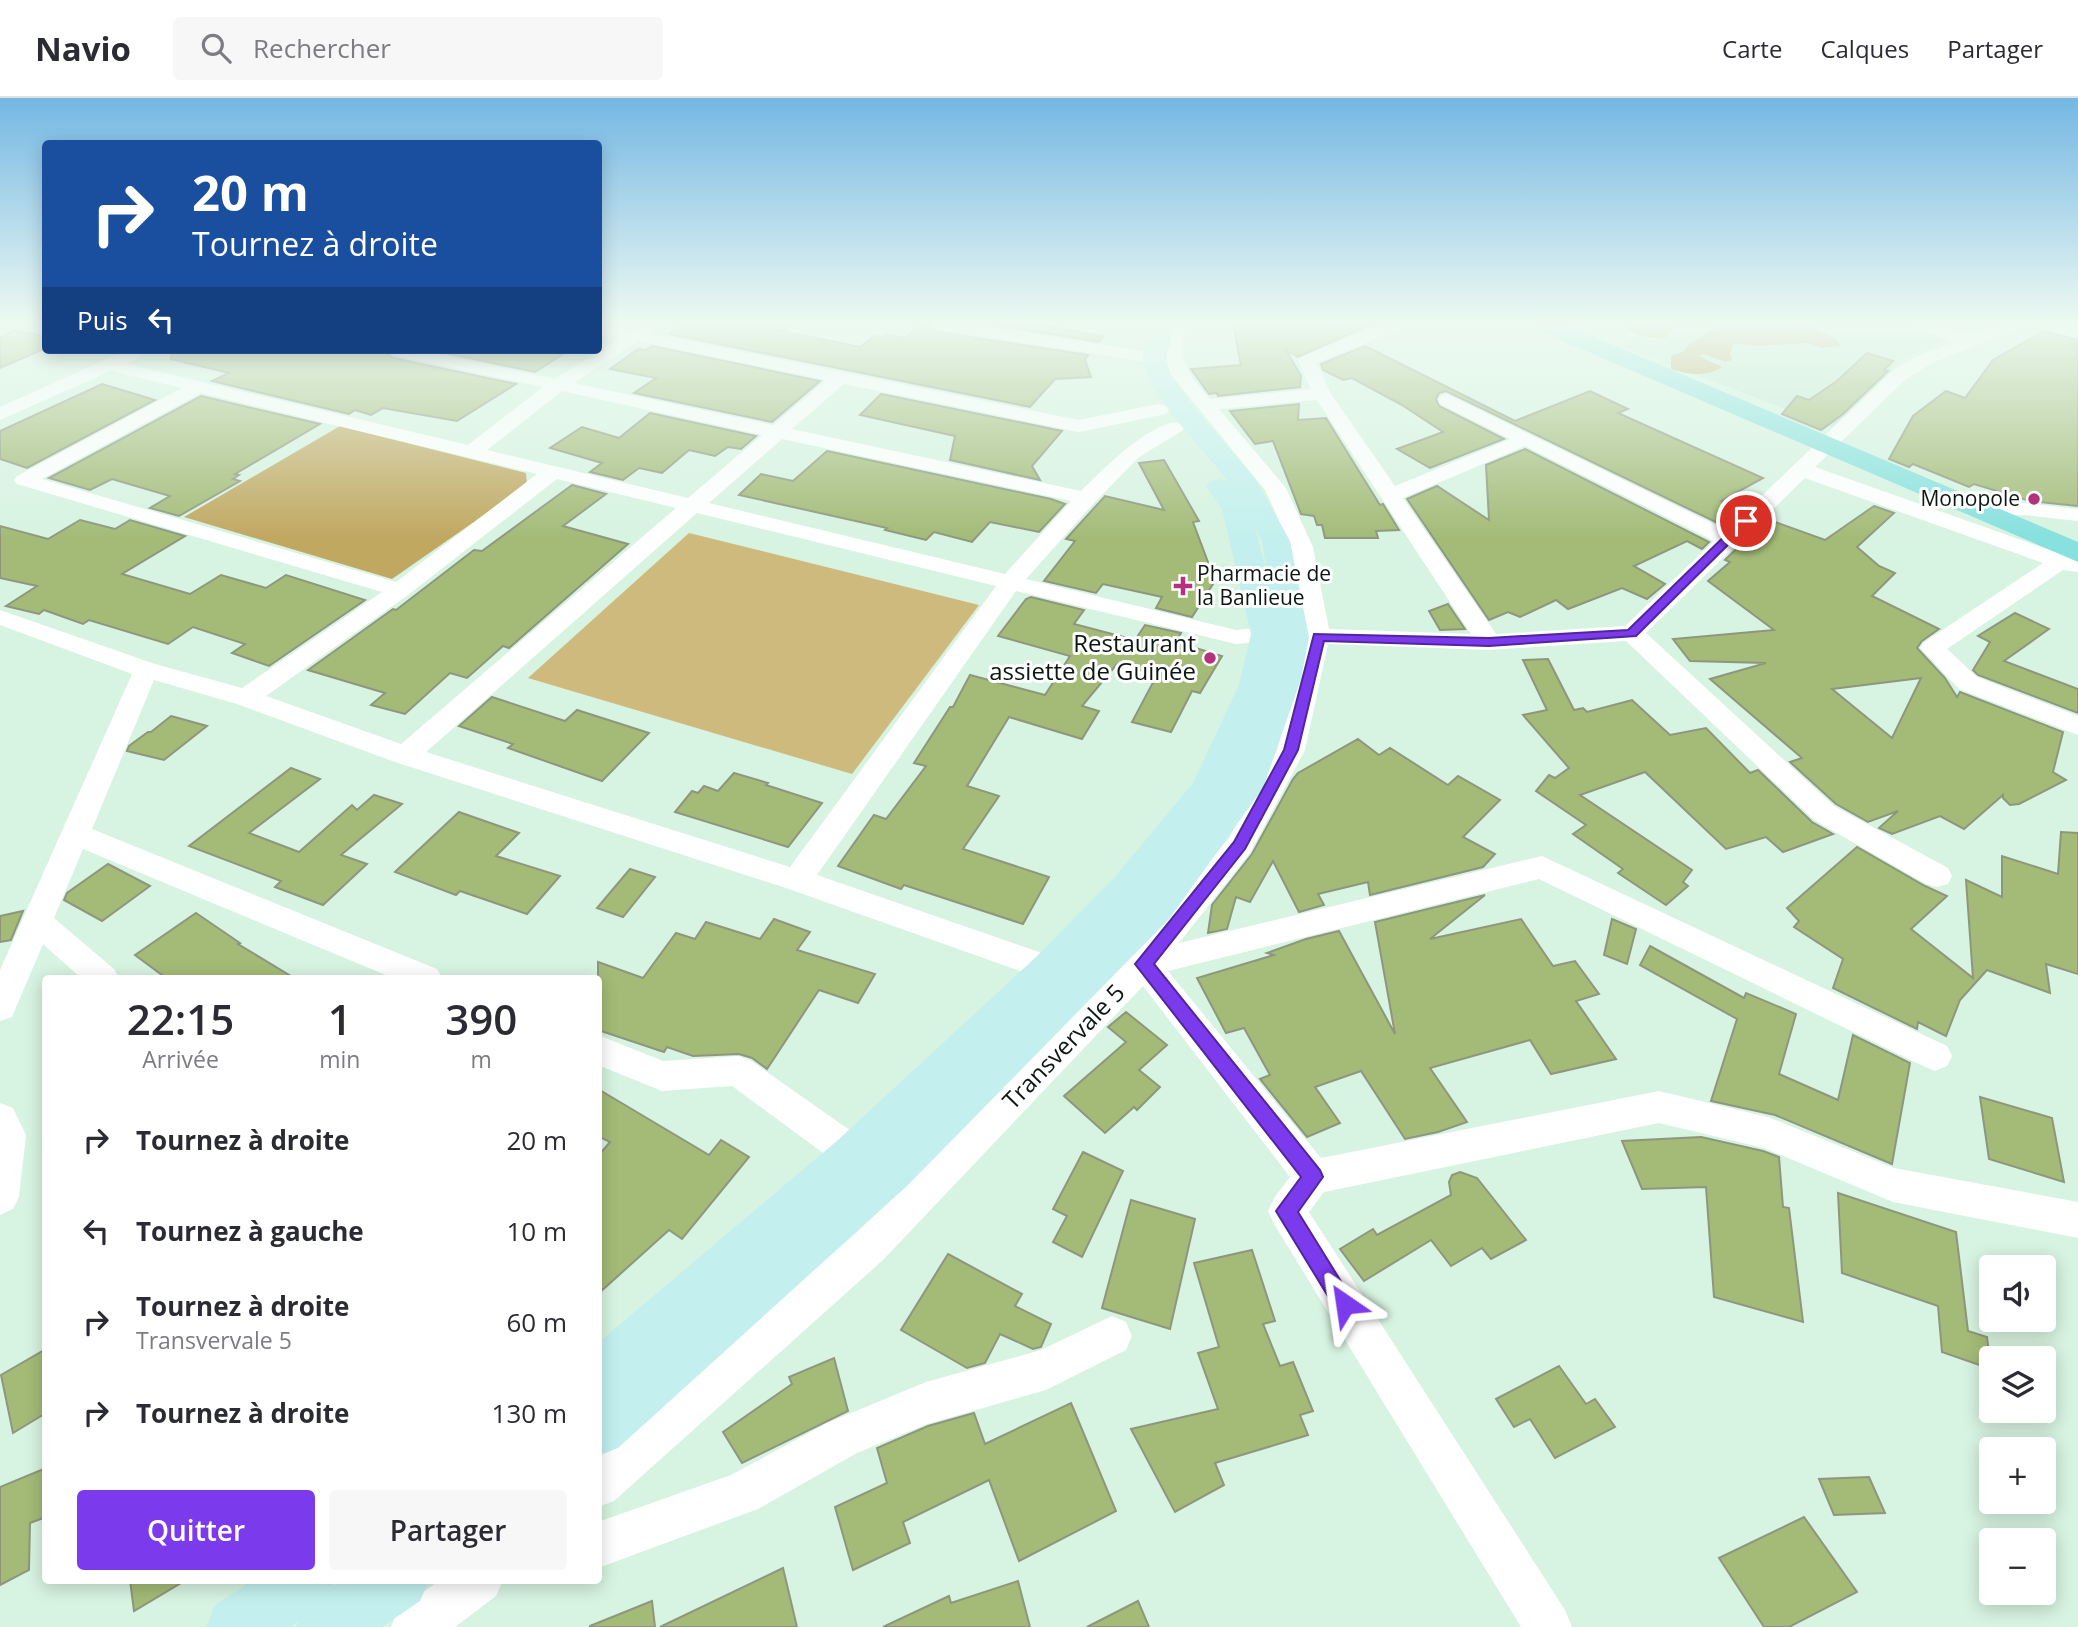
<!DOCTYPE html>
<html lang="fr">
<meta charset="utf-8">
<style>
:root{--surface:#fff;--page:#f7f7f7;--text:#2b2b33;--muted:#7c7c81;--line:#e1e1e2;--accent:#7c3aed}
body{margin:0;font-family:"Open Sans",sans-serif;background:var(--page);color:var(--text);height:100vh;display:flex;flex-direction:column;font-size:26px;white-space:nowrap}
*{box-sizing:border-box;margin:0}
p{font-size:23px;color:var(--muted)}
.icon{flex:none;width:38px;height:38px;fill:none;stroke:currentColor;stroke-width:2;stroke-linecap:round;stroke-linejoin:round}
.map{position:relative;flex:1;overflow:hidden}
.panel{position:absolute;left:42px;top:877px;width:560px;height:609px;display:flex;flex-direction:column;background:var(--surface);border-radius:7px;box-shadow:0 4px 18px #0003}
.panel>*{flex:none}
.hud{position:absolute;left:42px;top:42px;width:560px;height:214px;border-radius:7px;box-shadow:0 4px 18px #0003;background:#1a4fa0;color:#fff;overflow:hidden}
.controls{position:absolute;left:1979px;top:1157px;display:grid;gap:14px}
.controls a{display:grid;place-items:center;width:77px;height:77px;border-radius:7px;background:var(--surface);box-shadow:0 4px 18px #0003;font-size:35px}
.pin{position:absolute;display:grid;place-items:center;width:60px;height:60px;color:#fff;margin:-30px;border:4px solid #fff;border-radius:50%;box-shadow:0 2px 7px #0007}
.me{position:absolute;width:77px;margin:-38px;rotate:328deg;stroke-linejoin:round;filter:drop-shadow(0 0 5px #0008)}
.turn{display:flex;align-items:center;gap:24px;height:147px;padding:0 35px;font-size:32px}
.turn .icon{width:91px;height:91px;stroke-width:2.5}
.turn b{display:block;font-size:49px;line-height:60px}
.then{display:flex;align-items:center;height:66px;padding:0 35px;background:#0003;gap:14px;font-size:26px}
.eta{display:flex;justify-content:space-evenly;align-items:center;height:119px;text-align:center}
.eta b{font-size:42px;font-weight:600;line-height:49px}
.button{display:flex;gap:14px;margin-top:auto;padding:14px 35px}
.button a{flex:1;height:80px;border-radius:7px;background:var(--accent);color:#fff;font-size:28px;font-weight:600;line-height:80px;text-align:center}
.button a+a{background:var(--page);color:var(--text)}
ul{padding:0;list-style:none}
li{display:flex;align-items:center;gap:21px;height:91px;padding:0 35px}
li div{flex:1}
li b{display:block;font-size:26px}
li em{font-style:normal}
header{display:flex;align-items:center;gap:42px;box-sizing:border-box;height:98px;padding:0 35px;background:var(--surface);border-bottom:2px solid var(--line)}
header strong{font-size:33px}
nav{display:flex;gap:38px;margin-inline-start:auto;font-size:24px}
.search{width:490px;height:63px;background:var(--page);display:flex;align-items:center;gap:18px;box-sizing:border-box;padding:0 24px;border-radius:7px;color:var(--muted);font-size:26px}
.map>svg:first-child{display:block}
</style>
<header>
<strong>Navio</strong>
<div class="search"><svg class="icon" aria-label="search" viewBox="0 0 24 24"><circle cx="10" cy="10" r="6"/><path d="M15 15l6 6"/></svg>Rechercher</div>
<nav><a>Carte</a><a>Calques</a><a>Partager</a></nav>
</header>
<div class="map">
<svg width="2078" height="1529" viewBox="0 0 2078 1529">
<rect width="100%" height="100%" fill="#d7f3e1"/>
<polygon fill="#c5e9d3" points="1653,226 1908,226 1947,241 1899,263 1875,293 1832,329 1621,248"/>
<polygon fill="#cfba7e" points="689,435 979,507 852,676 528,580"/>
<g fill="#c0a861">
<polygon points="1631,226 1671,226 1672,232 1664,241 1642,238 1628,231"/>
<path d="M1708 226H1806L1838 242 1840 248 1822 250 1808 245 1756 248 1734 245 1730 256 1732 262 1726 264 1704 256 1699 258 1722 269C1707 279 1688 277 1671 271V258L1684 253 1689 246 1715 230Z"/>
<polygon points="340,328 526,375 527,387 392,481 184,419"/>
</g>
<g fill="#a3bb77" stroke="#8e977e" stroke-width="2" fill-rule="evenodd">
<polygon points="682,226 792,226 782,233 860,249 874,238 883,239 886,236 905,240 921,226 926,226 937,234 1088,257 1085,262 1091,279 1055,281 1030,309 669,236"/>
<polygon points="991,226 1034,226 1104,238 1099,244"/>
<polygon points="1233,226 1372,226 1298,259 1286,252 1301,278 1300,289 1218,298 1217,295 1209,296 1191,271 1241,267"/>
<polygon points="17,232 46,239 46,250 0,270 0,239"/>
<polygon points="2044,233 2078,242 2078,408 2030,403 1974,386 1969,389 1913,366 1909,369 1889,361 1913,318 1946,293 1965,300 1993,262"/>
<polygon points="652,248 820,283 772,324 634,295 656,280 610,271 638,251 646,252"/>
<polygon points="1365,248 1515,323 1590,293 1628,311 1618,315 1763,380 1721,403 1743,412 1726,429 1446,293 1439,295 1436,301 1439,308 1504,341 1430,370 1397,351 1443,334 1402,307 1352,280 1343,282 1323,272 1321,266"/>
<polygon points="172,252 383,252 393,260 516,286 457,323 383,310 371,317 355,312 349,316 212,283 229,275 171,261"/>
<polygon points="432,252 570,252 535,274"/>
<polygon points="1867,255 1893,263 1884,272 1888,273 1843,316 1821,332 1782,316 1797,298 1809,302 1837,283"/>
<polygon points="102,286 155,302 27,370 0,361 0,333"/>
<polygon points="881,296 1062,333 1032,368 1040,382 950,362 955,338 860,317"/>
<polygon points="201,298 320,326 235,376 239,377 233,381 240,383 179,418 150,410 170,398 112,381 90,392 49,380"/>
<polygon points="1299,306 1298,322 1326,320 1380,407 1383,406 1399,432 1376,433 1378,440 1325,440 1322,427 1317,427 1314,418 1301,416 1273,343 1255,346 1230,313"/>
<polygon points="650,315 756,338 741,351 728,349 715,358 689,352 662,375 639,370 623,382 590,374 602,365 550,350 582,329 619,340"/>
<polygon points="1525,351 1709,444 1702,451 1687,443 1634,468 1665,486 1647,501 1622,490 1568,511 1556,502 1520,519 1508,514 1489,522 1407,401 1437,388 1489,422 1486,367"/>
<polygon points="827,353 1051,401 1065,406 1039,434 990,424 972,444 934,434 926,442 885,432 887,430 739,397 761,376 793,383"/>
<polygon points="1164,362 1199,423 1193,424 1215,483 1192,519 1156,510 1162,499 1103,486 1096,495 1044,483 1075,443 1066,441 1105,398 1164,412 1139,365"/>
<polygon points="572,387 606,396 563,428 628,446 509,550 503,548 467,580 450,575 405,616 371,607 385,595 308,572 393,511 396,512 474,452 482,453"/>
<path d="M1874 408 1894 415 1857 449 1879 468 1895 475 1872 498 1939 531 1922 543 1917 550 1945 580 1957 599 1960 594 2063 634 2053 674 2066 682 2019 706 2010 707 2003 700V697L1964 731 1940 718 1892 736 1879 730 1898 713 1868 724 1836 706 1790 664 1802 660 1710 581 1766 565 1690 563 1673 541 1774 532 1708 483 1730 464 1725 462 1767 421 1825 442ZM1921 580 1892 640 1832 591Z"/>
<polygon points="80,422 115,431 130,422 185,438 122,476 190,496 221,477 266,490 286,477 365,502 269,568 232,555 245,546 193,529 168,546 89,522 83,526 44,512 39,516 6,508 37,488 0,480 0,428 48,441"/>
<polygon points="1031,499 1084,512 1074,526 1135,542 1145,527 1181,535 1176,544 1222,558 1200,595 1192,593 1171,634 1132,624 1157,577 1117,566 1082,608 1099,613 1082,641 1009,619 967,688 999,698 963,751 1049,779 1023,826 904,787 901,791 838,768 874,717 886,721 926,668 914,665 950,609 953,609 970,577 1045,597 1070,558 998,538 1026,501"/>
<polygon points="1448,506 1465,531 1440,532 1429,513"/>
<polygon points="2015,515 2049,531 2004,563 2078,591 2078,615 1978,577 1973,572 1990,544 1978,538"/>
<polygon points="1548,561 1574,612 1583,610 1587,614 1632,602 1670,637 1706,630 1750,675 1758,672 1812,724 1833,736 1783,754 1766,739 1726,751 1645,674 1580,697 1692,772 1683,784 1688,788 1666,807 1618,775 1623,771 1573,736 1586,727 1536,693 1549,677 1555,680 1569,670 1523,617 1547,612 1523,562"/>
<polygon points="492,599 565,623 577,612 649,635 602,683 508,650 513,646 459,628"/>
<polygon points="171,618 207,628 164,662 127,653 129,648 148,634 151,634"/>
<polygon points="1358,641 1379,657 1390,650 1448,687 1458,678 1500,702 1463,739 1495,756 1483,769 1370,797 1368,784 1318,796 1324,807 1299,814 1273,763 1250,804 1236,799 1227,831 1208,835 1212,807 1252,756 1293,681 1298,675"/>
<polygon points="291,670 320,681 249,735 299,754 352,707 357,712 374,697 402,706 341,757 367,766 323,807 275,789 281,783 189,748"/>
<polygon points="734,675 768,685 766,687 822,705 788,749 675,714 692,693 698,695 704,688 718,693"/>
<polygon points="459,714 519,735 496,758 560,778 527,816 460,793 456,797 395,774"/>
<polygon points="2061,734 2078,735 2078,876 2046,866 2050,895 1987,872 1960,902 1946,938 1918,924 1917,931 1833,890 1843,861 1794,829 1799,823 1787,810 1857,749 1925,788 1947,798 1911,831 1973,880 1966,782 2002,799 2002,758 2058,776"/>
<polygon points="108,766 150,788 102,823 64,802 67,795"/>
<polygon points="630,771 655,779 623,819 597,810"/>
<polygon points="1485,797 1430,841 1521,821 1553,868 1575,863 1599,896 1576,903 1616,961 1551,976 1530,942 1430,970 1467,1024 1438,1034 1405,1041 1361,973 1315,989 1340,1025 1307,1039 1260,981 1270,977 1244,930 1226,935 1197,880 1274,857 1267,855 1306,841 1339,833 1395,936 1375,824"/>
<polygon points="23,813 11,842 0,844 0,818"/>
<polygon points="196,815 240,845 238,846 294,880 166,880 135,857"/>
<polygon points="774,821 810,834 797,852 875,876 858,905 819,892 767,971 752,960 739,956 693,958 667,949 664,954 598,932 598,864 643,880 676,835 695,841 706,824 760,841"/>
<polygon points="1612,821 1636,831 1627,866 1604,857"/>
<polygon points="1650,848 1744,900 1746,895 1796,916 1779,976 1838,1002 1853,937 1910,965 1892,1066 1775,1017 1711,1003 1737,921 1640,867"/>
<polygon points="1126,914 1167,947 1139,972 1160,989 1137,1012 1134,1009 1105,1035 1064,998 1126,944 1108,929"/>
<polygon points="598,991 709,1057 721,1042 749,1059 682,1141 669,1132 598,1196 598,1058 610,1044 598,1038"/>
<polygon points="1980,999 2052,1020 2064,1084 1989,1061"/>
<polygon points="1701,1039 1763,1053 1779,1059 1783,1109 1789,1110 1803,1224 1714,1199 1706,1089 1642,1091 1622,1043"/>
<polygon points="1083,1054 1123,1073 1082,1159 1053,1144 1067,1118 1053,1111"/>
<polygon points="1460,1074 1477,1080 1526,1142 1491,1161 1482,1150 1451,1168 1431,1142 1364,1183 1340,1151 1373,1131 1377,1137 1451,1097 1449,1084 1452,1077"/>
<polygon points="1838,1095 1956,1134 1968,1233 1987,1239 1991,1271 1942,1254 1938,1208 1842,1175"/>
<polygon points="1131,1102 1195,1121 1170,1231 1102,1210"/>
<polygon points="1252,1152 1275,1223 1263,1226 1280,1268 1293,1264 1313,1313 1300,1317 1308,1337 1215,1365 1224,1387 1175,1414 1131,1331 1218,1311 1198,1255 1219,1249 1194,1165"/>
<polygon points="948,1156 1022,1196 1015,1208 1051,1226 1041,1249 1033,1251 1000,1236 985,1265 967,1270 901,1232"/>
<polygon points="46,1251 46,1315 13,1335 1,1277"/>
<polygon points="834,1260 848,1313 742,1365 723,1334 792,1286 789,1279"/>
<polygon points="1559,1268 1586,1306 1595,1301 1615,1329 1555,1360 1530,1321 1514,1329 1496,1301"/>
<polygon points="1071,1305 1116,1413 1019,1463 989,1382 903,1424 910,1445 853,1472 835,1409 887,1385 877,1350 928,1328 974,1315 985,1346"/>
<polygon points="46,1370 46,1419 30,1425 29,1472 0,1487 0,1389"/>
<polygon points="1869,1379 1885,1415 1834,1417 1819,1381"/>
<polygon points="1804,1419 1857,1494 1789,1529 1764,1529 1719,1460"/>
<polygon points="783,1470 797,1529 660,1529"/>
<polygon points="130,1482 186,1482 134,1513"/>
<polygon points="1018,1483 1030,1529 883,1529 949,1498 951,1505"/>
<polygon points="652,1503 655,1529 590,1529 590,1528"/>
<polygon points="1138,1503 1149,1529 1087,1529"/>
</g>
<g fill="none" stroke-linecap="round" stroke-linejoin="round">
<g fill="#fff" fill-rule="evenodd">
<path d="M598 226 632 232 644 227 650 228 653 232 650 235 1079 322 1159 306 1166 308 1169 312 1166 316 1079 334 844 286 792 331 1081 393C1100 374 1155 318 1182 325L1185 329 1182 333 1139 359 1094 405 1026 481 1236 532 1267 529 1304 530 1291 449 1265 392 1168 273 1164 240 1172 226H1189C1172 258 1190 277 1210 301L1311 291 1298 263 1301 259 1380 226H1404L1402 230 1317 265 1331 296 1395 388 1510 341 1440 306 1438 302 1440 298 1447 296 1726 432 1891 274 1920 257 1954 244 1914 230 1912 226H1938L1969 237 1997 226H2021L2019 230 1932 265 1905 282 1815 369 2078 462V474L2063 472 1947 551 1977 579 2078 618V637L1959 591 1920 550 1923 545 2043 465 1805 380 1646 535 1834 708 1948 770 1952 778 1948 786 1937 789 1926 786 1814 722 1626 543 1489 552 1328 546 1305 652 1250 755 1179 845 1542 758 1947 948 1952 958 1947 968 1935 973 1923 968 1539 781 1168 873 1321 1060 1659 993 1768 1019 1894 1070 2078 1104V1140L1893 1104 1764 1050 1659 1025 1324 1094 1309 1114 1565 1512 1572 1529H1521L1274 1126 1268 1113 1274 1100 1290 1079 1143 888 883 1162 614 1403 598 1409V1357L855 1136 1133 857 1229 740 1277 652 1304 545 1267 543 1236 546 1016 493 817 777 1062 862 1067 871 1062 880 1051 884 786 790 395 664 237 606 154 582 92 731 437 871 442 880H393L83 751 54 820 114 871 119 880H81L43 846 12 919 0 923V872L132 576 0 527V512L155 566 242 590 382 494 17 386 14 382 17 378 182 290 111 273 0 322V309L127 252H151L127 266 468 347 543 289 394 257 385 252H419L555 281 620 240 598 235ZM638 243 826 282 773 327 574 285ZM562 293 762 337 688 400 487 352ZM201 295 537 376 396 484 42 381ZM1317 302 1471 536 1329 531 1313 449 1286 390 1219 311ZM782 341 1071 403 1005 476 709 405ZM1525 348 1714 443 1625 528 1496 536 1403 400ZM557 381 676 410 401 646 266 598 408 497ZM697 415 996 488 790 769 426 654Z"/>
<polygon points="929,226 972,226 1154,255 1163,260 1154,265 937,231"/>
<polygon points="2042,226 2068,226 2078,229 2078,240 2044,230"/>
<polygon points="2024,405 2078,411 2078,423 2024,417 1975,418 1967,417 1964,412 1967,407 1975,406"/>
<polygon points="598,937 663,963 738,958 750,962 868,1045 873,1057 868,1069 855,1074 842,1069 732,988 662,993 598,967"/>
<polygon points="0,1005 13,1010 26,1037 19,1099 13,1111 0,1117"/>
<polygon points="1112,1218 1126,1224 1132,1238 1126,1252 1046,1292 927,1326 857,1355 758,1411 598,1470 598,1424 731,1377 827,1325 926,1284 1041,1252"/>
<polygon points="440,1482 503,1482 496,1498 455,1529 391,1529 398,1512"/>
</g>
<g fill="#c3f0ee" fill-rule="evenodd">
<path d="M1154 226H1176L1166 260 1170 275 1191 306 1257 383 1290 443 1309 539 1301 581 1263 690 1169 821 907 1088 618 1350 598 1358V1245L838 1042 1036 859 1114 780 1193 685 1239 587 1251 536 1222 411 1206 389 1210 383 1220 381 1228 383C1207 357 1146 293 1143 263 1142 252 1150 237 1154 226ZM1255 430 1262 443 1267 475Z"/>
<polygon points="253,1482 336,1482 333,1489 344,1482 429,1482 420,1503 382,1529 296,1529 299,1523 290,1529 206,1529 215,1507"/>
</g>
<polygon fill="#87e1de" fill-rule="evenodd" points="1532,226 1563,226 2078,444 2078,464 1535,231"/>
</g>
<linearGradient id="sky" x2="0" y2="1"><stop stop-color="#74b7e3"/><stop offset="0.51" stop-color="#edfaf2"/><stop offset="1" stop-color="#edfaf2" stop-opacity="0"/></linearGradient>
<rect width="2078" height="440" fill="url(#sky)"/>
<polygon fill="#7c3aed" stroke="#51269a" stroke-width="2" points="1742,421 1752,423 1636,538 1489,548 1324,543 1298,652 1245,751 1154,866 1320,1072 1323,1079 1298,1114 1355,1206 1352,1213 1345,1216 1337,1213 1276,1113 1301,1079 1135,866 1234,744 1284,652 1314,536 1489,540 1628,532"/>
<g fill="#b4327b" stroke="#fff" stroke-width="2.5">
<circle cx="2034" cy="401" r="7"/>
<path d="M1179.5 477.5h7v7h7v7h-7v7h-7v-7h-7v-7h7z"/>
<circle cx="1210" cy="560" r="7"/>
</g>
<g text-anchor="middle" stroke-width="6" stroke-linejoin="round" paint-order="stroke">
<g font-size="21" fill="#0d1711" stroke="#fff" text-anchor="end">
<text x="2020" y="408">Monopole</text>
<text x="1197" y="483" text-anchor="start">Pharmacie de<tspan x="1197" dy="24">la Banlieue</tspan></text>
</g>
<g font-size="24" fill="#0d1711" stroke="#fff" text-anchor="end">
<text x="1196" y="554">Restaurant<tspan x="1196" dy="28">assiette de Guinée</tspan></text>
</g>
<g font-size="24" fill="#0d1711" stroke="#fff">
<text transform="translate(1064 949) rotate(-46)" y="8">Transvervale 5</text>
</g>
</g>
</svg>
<div class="controls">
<a><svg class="icon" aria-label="sound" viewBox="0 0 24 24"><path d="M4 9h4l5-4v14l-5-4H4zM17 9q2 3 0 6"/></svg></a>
<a><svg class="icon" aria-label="layers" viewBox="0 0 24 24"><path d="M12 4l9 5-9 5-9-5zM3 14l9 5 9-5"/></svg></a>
<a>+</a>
<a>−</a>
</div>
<div class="pin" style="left:1746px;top:423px;background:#d93025"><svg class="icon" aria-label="arrive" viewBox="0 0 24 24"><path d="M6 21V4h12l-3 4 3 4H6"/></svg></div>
<svg class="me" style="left:1345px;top:1206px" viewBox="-20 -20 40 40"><path d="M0-17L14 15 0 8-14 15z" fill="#7c3aed" stroke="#fff" stroke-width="4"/></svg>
<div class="hud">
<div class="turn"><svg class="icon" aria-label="right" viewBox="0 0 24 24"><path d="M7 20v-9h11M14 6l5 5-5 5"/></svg><div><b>20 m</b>Tournez à droite</div></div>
<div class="then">Puis<svg class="icon" aria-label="left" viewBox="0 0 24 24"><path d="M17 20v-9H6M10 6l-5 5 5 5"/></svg></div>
</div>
<section class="panel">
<div class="eta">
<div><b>22:15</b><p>Arrivée</p></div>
<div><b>1</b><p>min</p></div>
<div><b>390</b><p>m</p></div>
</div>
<ul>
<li><svg class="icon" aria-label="right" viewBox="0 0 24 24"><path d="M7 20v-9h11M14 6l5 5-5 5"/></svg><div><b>Tournez à droite</b></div><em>20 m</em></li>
<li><svg class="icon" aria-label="left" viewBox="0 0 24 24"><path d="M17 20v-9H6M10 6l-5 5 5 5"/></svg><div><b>Tournez à gauche</b></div><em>10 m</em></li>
<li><svg class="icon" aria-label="right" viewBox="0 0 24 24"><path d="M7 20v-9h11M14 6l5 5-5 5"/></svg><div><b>Tournez à droite</b><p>Transvervale 5</p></div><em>60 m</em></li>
<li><svg class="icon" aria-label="right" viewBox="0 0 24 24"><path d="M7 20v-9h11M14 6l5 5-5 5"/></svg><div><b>Tournez à droite</b></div><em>130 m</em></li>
</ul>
<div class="button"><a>Quitter</a><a>Partager</a></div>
</section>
</div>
